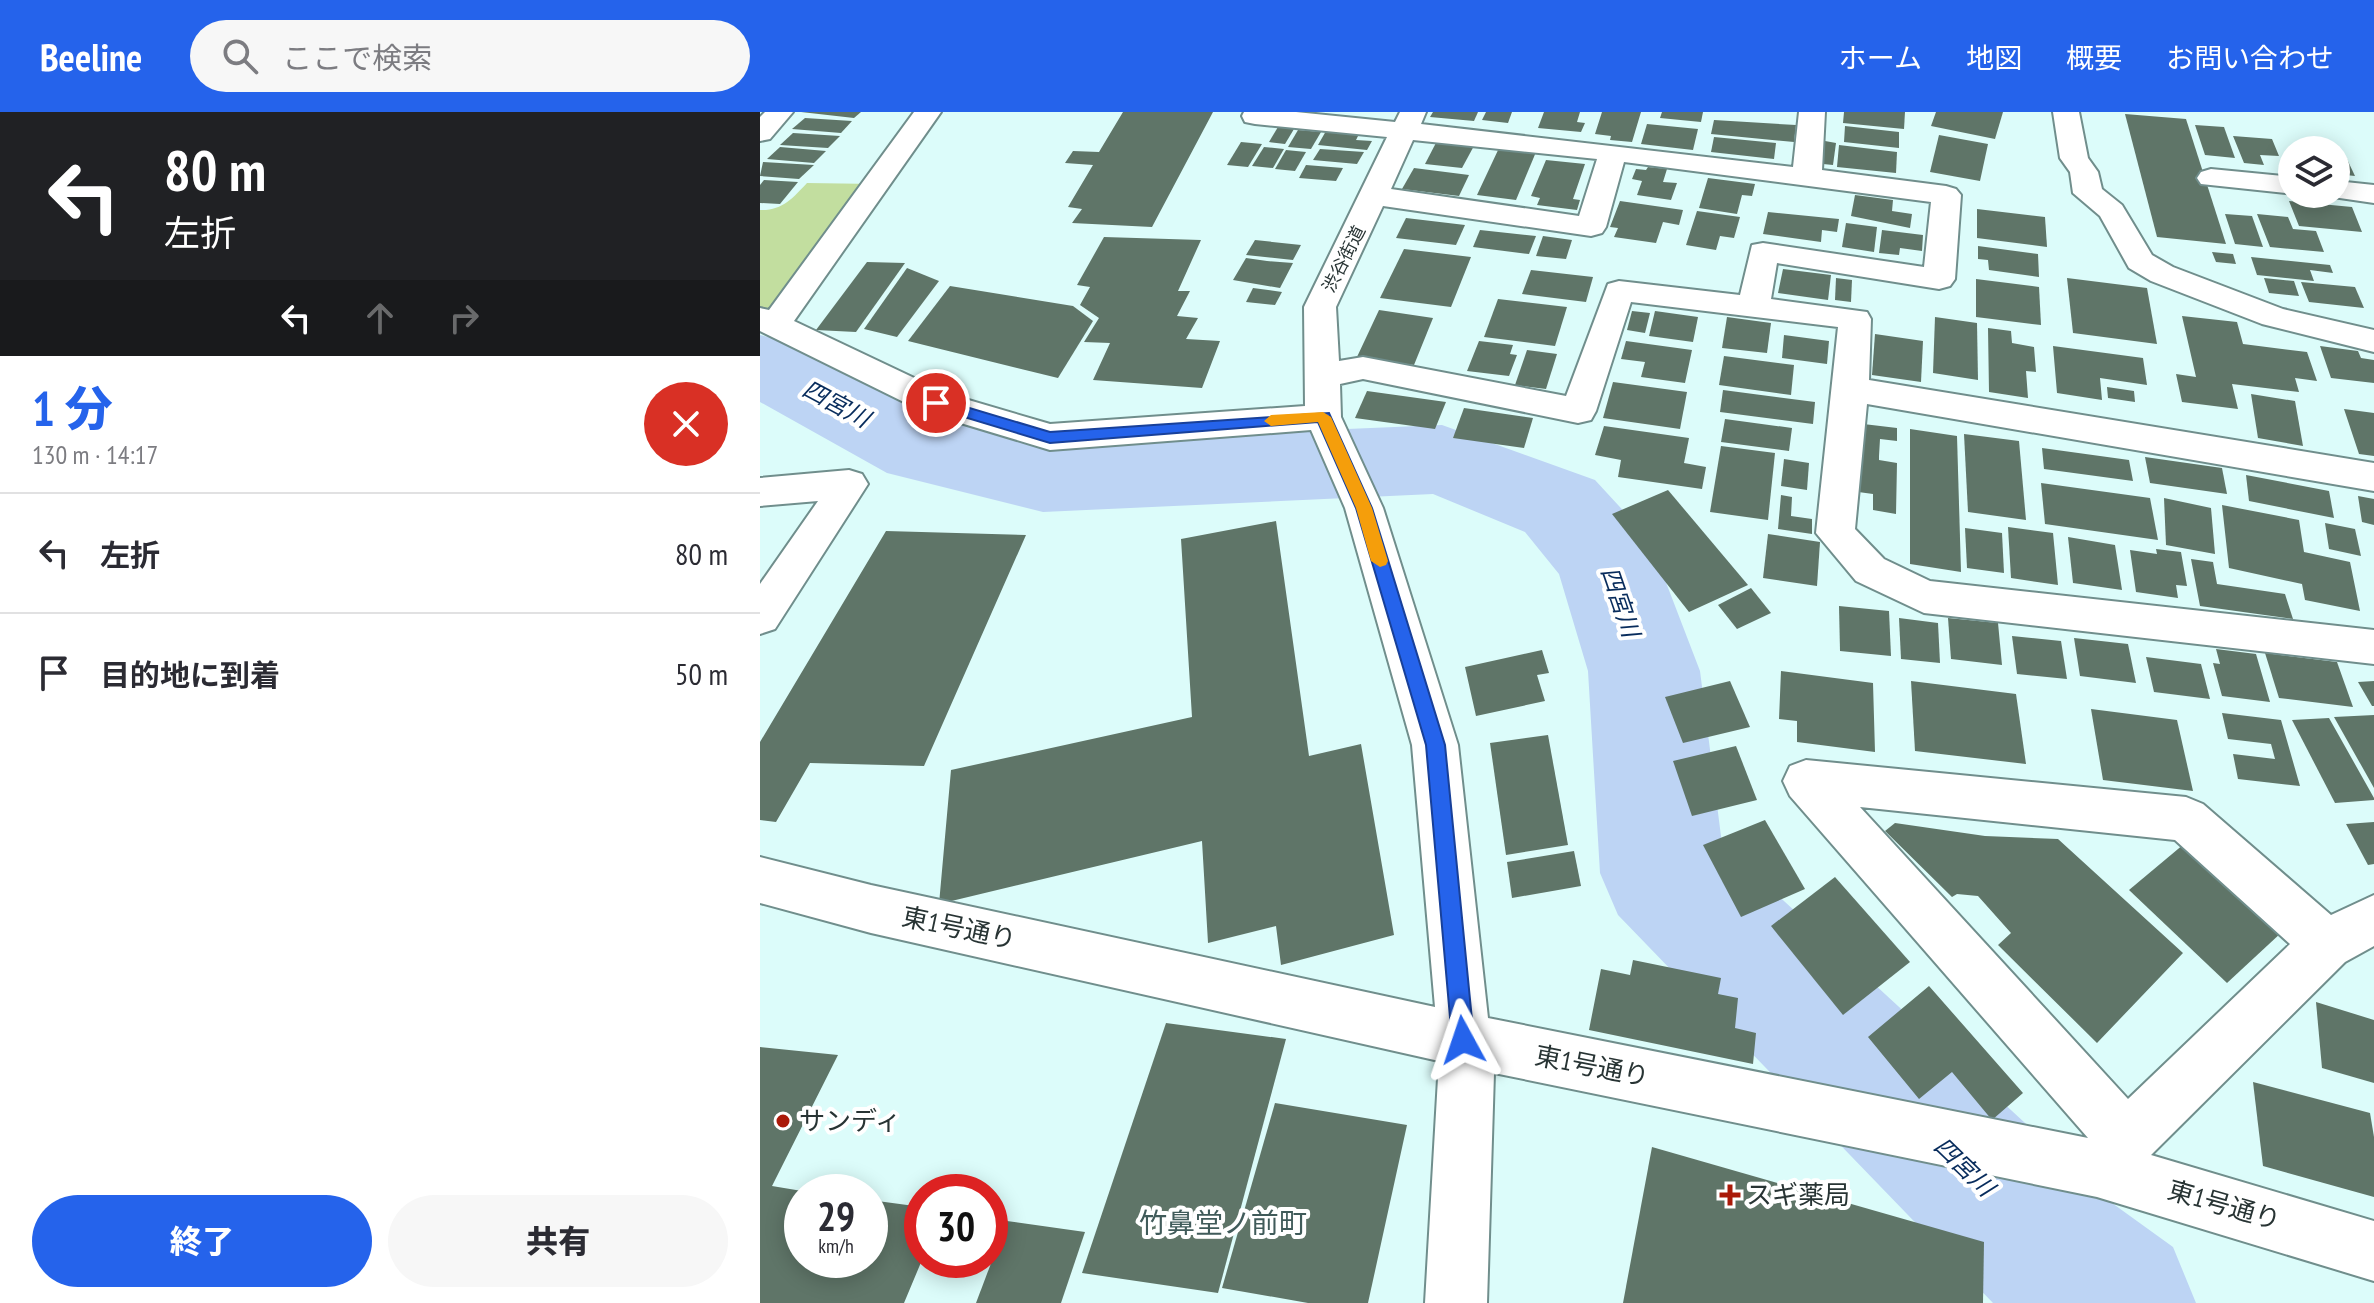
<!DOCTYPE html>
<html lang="ja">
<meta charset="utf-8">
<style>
:root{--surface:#fff;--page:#f7f7f7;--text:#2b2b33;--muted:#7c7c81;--line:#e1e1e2;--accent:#2563eb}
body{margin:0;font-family:"PT Sans Narrow","Noto Sans JP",sans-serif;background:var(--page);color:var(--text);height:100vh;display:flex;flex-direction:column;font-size:30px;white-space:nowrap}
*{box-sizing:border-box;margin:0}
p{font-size:26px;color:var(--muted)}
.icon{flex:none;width:44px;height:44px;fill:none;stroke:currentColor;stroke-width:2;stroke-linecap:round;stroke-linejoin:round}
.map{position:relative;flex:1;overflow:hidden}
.sheet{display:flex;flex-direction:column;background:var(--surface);width:760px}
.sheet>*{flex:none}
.top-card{background:#202124;color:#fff;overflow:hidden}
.controls{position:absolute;left:1518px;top:24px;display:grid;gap:16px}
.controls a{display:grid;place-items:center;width:72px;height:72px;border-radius:50%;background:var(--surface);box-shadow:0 4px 20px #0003;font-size:40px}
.speed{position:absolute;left:24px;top:1062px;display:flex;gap:16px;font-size:40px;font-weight:700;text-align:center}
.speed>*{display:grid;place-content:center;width:104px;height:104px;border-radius:50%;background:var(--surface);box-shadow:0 4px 20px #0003;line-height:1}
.speed small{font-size:20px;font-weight:400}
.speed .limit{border:12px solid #d22;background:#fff;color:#111}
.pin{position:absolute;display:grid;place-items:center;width:68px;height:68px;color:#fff;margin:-34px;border:4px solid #fff;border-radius:50%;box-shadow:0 2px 8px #0007}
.me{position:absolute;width:88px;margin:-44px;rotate:355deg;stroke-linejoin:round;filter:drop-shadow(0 0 6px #0008)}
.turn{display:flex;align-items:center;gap:28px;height:168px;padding:0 32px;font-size:36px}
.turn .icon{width:104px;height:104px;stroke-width:2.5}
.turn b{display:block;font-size:56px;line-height:68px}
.lanes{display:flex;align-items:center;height:76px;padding:0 32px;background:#0003;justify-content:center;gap:40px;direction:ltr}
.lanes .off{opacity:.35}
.round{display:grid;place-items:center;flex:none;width:84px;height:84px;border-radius:42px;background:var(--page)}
.headline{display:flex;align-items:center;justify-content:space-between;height:136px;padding:0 32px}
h1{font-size:48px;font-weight:800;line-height:60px;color:var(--accent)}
.action{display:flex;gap:16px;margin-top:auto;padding:16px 32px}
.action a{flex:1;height:92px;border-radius:48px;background:var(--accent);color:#fff;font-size:32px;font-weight:800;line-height:92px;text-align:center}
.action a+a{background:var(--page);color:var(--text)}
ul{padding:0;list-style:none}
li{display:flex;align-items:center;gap:24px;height:120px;padding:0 32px;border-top:2px solid var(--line)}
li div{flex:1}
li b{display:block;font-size:30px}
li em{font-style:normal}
header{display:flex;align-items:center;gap:48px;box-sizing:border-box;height:112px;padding:0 40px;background:var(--accent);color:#fff}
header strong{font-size:38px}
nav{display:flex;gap:44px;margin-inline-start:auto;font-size:28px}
.search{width:560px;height:72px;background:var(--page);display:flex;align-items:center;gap:20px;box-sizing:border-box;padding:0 28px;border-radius:44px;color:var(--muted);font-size:30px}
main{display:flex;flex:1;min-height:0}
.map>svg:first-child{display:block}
</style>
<header>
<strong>Beeline</strong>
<div class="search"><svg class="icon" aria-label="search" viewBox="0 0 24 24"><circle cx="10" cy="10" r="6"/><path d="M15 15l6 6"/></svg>ここで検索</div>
<nav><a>ホーム</a><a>地図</a><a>概要</a><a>お問い合わせ</a></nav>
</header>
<main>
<section class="sheet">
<div class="top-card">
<div class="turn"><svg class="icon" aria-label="left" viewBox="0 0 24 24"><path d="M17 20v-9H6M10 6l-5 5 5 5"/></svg><div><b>80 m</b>左折</div></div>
<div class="lanes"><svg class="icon" aria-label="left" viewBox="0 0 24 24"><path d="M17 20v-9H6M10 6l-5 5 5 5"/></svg><svg class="icon off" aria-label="ahead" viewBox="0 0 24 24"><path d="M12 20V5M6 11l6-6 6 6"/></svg><svg class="icon off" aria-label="right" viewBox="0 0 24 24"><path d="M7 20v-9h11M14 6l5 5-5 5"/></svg></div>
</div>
<div class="headline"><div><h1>1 分</h1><p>130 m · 14:17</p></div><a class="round" style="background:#d93025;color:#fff"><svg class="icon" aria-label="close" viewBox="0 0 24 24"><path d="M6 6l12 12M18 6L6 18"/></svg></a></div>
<ul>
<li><svg class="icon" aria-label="left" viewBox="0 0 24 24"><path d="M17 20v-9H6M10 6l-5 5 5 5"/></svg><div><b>左折</b></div><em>80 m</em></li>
<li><svg class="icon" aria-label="arrive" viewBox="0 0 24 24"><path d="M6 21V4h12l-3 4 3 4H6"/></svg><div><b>目的地に到着</b></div><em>50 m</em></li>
</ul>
<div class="action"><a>終了</a><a>共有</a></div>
</section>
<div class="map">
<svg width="1614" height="1191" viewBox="0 0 1614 1191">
<rect width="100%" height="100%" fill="#dcfcfa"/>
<path fill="#c2de9f" d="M47 71 116 72 15 213 0 206V98C22 99 33 86 47 71Z"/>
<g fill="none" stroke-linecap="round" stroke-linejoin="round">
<polygon fill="#bdd4f4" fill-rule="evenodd" points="0,223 31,231 184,309 283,330 682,313 835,368 882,419 897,447 940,559 962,732 1352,1091 1413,1135 1436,1191 1233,1191 858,803 840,761 828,559 799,462 765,420 673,382 283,400 127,361 0,290"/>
</g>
<g fill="#5f7568">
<polygon points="41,0 101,0 94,6"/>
<polygon points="363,0 453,0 392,115 312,111 322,97 308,95 333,53 305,51 313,39 339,40"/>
<polygon points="673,0 718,0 714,9 670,5"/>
<polygon points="726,0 752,0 748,11 722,8"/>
<polygon points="784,0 820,0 817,10 825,11 821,20 778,16"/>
<polygon points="842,0 881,0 872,30 850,28 851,24 835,22"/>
<polygon points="902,0 943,0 941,10 900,6"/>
<polygon points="1084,0 1145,0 1144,17 1083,11"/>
<polygon points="1176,0 1243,0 1235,27 1171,14"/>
<polygon points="1365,2 1426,7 1466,132 1397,125"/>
<polygon points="45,6 92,9 81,21 32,17"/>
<polygon points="954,8 1036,13 1034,30 951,22"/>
<polygon points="887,12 938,17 933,38 881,32"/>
<polygon points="1435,13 1464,15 1475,46 1445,43"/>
<polygon points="1085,14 1139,20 1139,36 1084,30"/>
<polygon points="518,15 534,17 525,32 509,30"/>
<polygon points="538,18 561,20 551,37 528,35"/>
<polygon points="566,19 599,22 596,28 612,29 607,38 558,33"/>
<polygon points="33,21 80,24 68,36 20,33"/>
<polygon points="1179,23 1228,32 1220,69 1170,60"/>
<polygon points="1473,24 1512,27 1519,44 1500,43 1504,53 1484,51"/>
<polygon points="954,25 1016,31 1014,47 951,40"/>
<polygon points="678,27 715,32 702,56 665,52"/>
<polygon points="1065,29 1076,31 1073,53 1063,52"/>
<polygon points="481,30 502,32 488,55 467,53"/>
<polygon points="1079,33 1137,40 1136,61 1077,55"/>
<polygon points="20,35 66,39 54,51 7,47"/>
<polygon points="504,35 524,37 513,56 492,54"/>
<polygon points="739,36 776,40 756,88 717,83"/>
<polygon points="560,37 604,40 597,52 553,48"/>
<polygon points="526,38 546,40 535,59 515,57"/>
<polygon points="1576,44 1586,45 1595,64 1576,62"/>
<polygon points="786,48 825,52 813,87 820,88 817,98 777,93 780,86 771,84"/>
<polygon points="3,50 54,53 39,67 0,64"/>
<polygon points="546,53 583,56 576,69 539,66"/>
<polygon points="888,55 907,57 903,70 917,71 911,88 877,83 882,69 872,67 876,57 886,58"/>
<polygon points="654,56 709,63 699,84 642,77"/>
<polygon points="948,66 995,72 992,84 982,83 977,102 939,96"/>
<polygon points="4,68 38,70 20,92 0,91 0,73"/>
<polygon points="1095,83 1133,88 1132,99 1152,102 1150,116 1091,104"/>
<polygon points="860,89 923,98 919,113 903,110 896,131 854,125 858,116 850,115"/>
<polygon points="1529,89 1592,95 1602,120 1539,114"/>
<polygon points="1217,97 1285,105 1287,135 1217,126"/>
<polygon points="937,99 980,105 974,126 960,124 956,138 926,133"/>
<polygon points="1008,100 1079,107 1077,120 1062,118 1061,130 1003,122"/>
<polygon points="1465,102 1492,104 1503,135 1475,132"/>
<polygon points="1497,102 1528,105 1533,117 1556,119 1564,140 1510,135"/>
<polygon points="646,106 705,113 696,133 636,126"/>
<polygon points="1086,111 1117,115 1114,140 1082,135"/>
<polygon points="720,118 776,124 769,142 713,135"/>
<polygon points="1122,118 1163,123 1162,139 1140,136 1139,143 1119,141"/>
<polygon points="783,124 812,128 806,147 776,144"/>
<polygon points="344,125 441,128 418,179 430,179 417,204 438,206 426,227 460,229 442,276 333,268 350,231 324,230 339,206 320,193 330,175 317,173"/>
<polygon points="495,128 541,133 533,148 486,143"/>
<polygon points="1218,134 1278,142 1279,165 1229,158 1228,148 1218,147"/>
<polygon points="644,137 711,145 691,195 620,186"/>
<polygon points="1452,140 1473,142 1476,152 1456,150"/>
<polygon points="1491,145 1570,153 1573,161 1550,158 1554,169 1497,163"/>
<polygon points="486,146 507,149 533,151 520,176 473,168"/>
<polygon points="107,150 145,151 96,220 56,218"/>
<polygon points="147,156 179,169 137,225 104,217"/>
<polygon points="1023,157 1071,163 1068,188 1018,181"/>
<polygon points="771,158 833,165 826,190 762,182"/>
<polygon points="1076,166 1092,168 1091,190 1075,188"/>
<polygon points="1307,166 1387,176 1397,232 1313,221"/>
<polygon points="1504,166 1534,169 1539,184 1509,181"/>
<polygon points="1216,167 1279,175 1281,213 1216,205"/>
<polygon points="1541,170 1595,175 1604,196 1549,190"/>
<polygon points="190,174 313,194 333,209 298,266 148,229"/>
<polygon points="493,176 522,180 515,193 486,190"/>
<polygon points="738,187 807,195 795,234 724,225"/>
<polygon points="619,198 673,206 654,253 597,245"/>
<polygon points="872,199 890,201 885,221 867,218"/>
<polygon points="895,199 938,205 933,230 889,224"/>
<polygon points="1422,204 1477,210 1483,232 1547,240 1557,269 1535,266 1539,280 1472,272 1478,297 1422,290 1416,262 1436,265"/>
<polygon points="967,205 1011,211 1007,241 962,236"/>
<polygon points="1175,205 1217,211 1218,268 1173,261"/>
<polygon points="1228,216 1251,219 1252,231 1274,235 1276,260 1266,259 1268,286 1229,280"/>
<polygon points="1115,222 1163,229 1161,270 1112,263"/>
<polygon points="1024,223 1069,229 1067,252 1022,246"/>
<polygon points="719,229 753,233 750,242 757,243 749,264 707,259"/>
<polygon points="866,229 932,238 925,271 881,265 885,250 861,247"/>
<polygon points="1293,234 1383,246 1387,273 1340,266 1342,288 1297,281"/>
<polygon points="1560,234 1598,239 1601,246 1614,248 1614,271 1571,266"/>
<polygon points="767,238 797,242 786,277 755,273"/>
<polygon points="964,244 1034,253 1031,283 959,273"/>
<polygon points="853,270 927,280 920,317 843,306"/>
<polygon points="1347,275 1374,279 1375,290 1348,286"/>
<polygon points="963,278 1055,290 1053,312 960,300"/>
<polygon points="607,279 686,290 675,317 595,306"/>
<polygon points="1491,282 1535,289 1543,334 1498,326"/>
<polygon points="704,296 773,306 764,336 693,326"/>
<polygon points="1584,297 1614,301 1614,344 1599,342"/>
<polygon points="965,307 1032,316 1029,339 961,330"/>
<polygon points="1095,311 1137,316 1137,329 1120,327 1119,344 1119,348 1137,351 1136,402 1113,398 1113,382 1091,379"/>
<polygon points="844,314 929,326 924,351 946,355 942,377 858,365 861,348 835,343"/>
<polygon points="1150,317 1197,324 1201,460 1150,452"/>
<polygon points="1204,322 1259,329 1266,408 1208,400"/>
<polygon points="961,334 1015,341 1008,408 950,400"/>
<polygon points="1282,336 1369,348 1373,369 1284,357"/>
<polygon points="1385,345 1462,356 1467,382 1390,371"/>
<polygon points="1024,347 1049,351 1047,378 1021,374"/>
<polygon points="1486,363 1569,379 1574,406 1489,389"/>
<polygon points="1281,371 1390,386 1398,428 1285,412"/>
<polygon points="908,378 988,473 929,500 852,402"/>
<polygon points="1021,383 1032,385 1031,404 1052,407 1052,422 1018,417"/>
<polygon points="1598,384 1614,387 1614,413 1602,410"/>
<polygon points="1404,386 1451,396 1455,442 1406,433"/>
<polygon points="1462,393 1539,408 1544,440 1590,450 1600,499 1545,488 1542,472 1469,456"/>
<polygon points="516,409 549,644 601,632 634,823 521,853 516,814 448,831 442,729 179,792 191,658 432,605 421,427"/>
<polygon points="1565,411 1595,417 1601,444 1569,437"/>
<polygon points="1248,415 1293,421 1298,473 1251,466"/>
<polygon points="1205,416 1242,421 1244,461 1207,456"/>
<polygon points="126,419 266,423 164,654 50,651 16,710 0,708 0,630"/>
<polygon points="1008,422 1060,430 1057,474 1003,466"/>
<polygon points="1308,425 1355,433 1362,478 1313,471"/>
<polygon points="1396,437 1421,440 1427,474 1416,473 1418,486 1376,480 1370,438 1397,442"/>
<polygon points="1431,447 1453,450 1457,472 1525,482 1533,507 1440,494"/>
<polygon points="991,476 1011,501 977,517 958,493"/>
<polygon points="1079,494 1129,499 1131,544 1080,539"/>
<polygon points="1139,506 1178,511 1180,551 1141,547"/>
<polygon points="1188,506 1238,511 1242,553 1191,547"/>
<polygon points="1252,524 1301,529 1307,567 1257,562"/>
<polygon points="1314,526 1368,532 1376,571 1320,564"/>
<polygon points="1456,537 1496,542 1510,590 1462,584 1453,551 1460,552"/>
<polygon points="782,538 789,561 777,563 785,589 716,604 705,555"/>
<polygon points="1505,541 1577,550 1593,595 1519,586"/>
<polygon points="1386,545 1441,552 1450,587 1394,580"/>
<polygon points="1021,559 1113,571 1115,640 1037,630 1037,609 1019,607"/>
<polygon points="970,569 990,615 923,631 905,585"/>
<polygon points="1151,569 1256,582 1266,652 1155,639"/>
<polygon points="1614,569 1614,594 1612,594 1598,570"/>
<polygon points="1331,597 1417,608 1433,679 1343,668"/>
<polygon points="1462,601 1521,608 1540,674 1478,667 1473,642 1515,647 1511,632 1468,627"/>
<polygon points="1614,603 1614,676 1574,605"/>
<polygon points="1569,606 1614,686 1614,688 1575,691 1532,608"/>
<polygon points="788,623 808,733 746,743 730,631"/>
<polygon points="976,634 997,688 932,704 913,649"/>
<polygon points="1005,708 1045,777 981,805 943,733"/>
<polygon points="1614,710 1614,752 1608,753 1586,712"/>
<polygon points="1135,711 1225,724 1298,727 1423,841 1337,931 1238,833 1251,821 1218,784 1197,782 1192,785 1125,719"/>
<polygon points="1424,732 1522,820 1467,871 1369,778"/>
<polygon points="814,739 821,774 752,786 747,750"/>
<polygon points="1075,765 1150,850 1083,903 1011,814"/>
<polygon points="873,848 961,866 958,882 978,886 975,916 996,921 993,952 829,918 841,857 870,863"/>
<polygon points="1169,874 1263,981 1232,1008 1192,960 1159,987 1108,925"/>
<polygon points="1556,890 1614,908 1614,971 1562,956"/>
<polygon points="406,911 526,927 458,1181 322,1161"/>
<polygon points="0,935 78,943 12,1074 42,1079 42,1148 110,1148 110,1088 162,1095 162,1148 144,1191 0,1191"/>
<polygon points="1493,970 1610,1001 1614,1025 1614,1085 1503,1054"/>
<polygon points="515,991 647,1013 608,1191 548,1191 462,1176"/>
<polygon points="892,1035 1224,1130 1223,1191 863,1191"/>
<polygon points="247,1109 325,1120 301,1191 216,1191"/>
</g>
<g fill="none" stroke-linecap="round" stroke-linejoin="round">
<g stroke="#708e8c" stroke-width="4">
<g id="minor">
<polygon points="5,0 33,0 10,27 0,29 0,5"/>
<path d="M154 0H181L34 209 188 282 290 312 545 294 544 195 627 25 495 12 485 10 482 4 484 0H536L635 10 640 0H666L661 12 1033 55 1039 0H1065L1062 58 1186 74 1196 77 1201 83 1195 167 1190 174 1179 177 1017 151 1011 187 1107 200 1111 207 1109 268 1614 351V379L1107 292 1095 417 1124 447 1170 469 1614 518V552L1164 501 1096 469 1056 421 1078 215 871 190 836 299 831 308 818 311 603 267 580 272 581 305 623 396 698 633 728 906 1328 1026 1030 684 1023 669 1030 654 1046 648 1426 685 1443 692 1571 803 1614 783V834L1585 850 1391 1043 1614 1109V1169L1337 1085 734 961 727 1191H665L679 949 111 821 0 791V745L111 773 675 895 652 633 585 396 551 318 290 338 164 300 0 219V196L9 198ZM653 28 837 47 819 104 631 77ZM864 50 1171 90 1164 155 1003 131 992 133 980 183 859 169 848 172 806 284 603 245 579 249 576 195 623 94 831 124 842 121 846 115ZM1100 695 1415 728 1530 832 1368 987Z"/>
<polygon points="1293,0 1319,0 1328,46 1338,60 1342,77 1362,93 1392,143 1413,155 1523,197 1614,218 1614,240 1502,212 1391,169 1369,156 1340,104 1313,81 1310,60 1300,46"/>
<polygon points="1451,57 1532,65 1535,82 1441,72 1437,66 1441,60"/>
<polygon points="1576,69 1614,73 1614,91 1566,84 1576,82"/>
<polygon points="89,358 102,362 108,372 15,517 0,522 0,472 58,389 0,394 0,366"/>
</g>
</g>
<use href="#minor" fill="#fff" fill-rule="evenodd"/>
</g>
<polygon fill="#2563eb" stroke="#184099" stroke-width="2" points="176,286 290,320 569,301 612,396 685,633 714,928 711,936 703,939 695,936 692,928 666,633 596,396 558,310 290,331 171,295 171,288"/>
<polygon fill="#f59e0b" points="563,300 571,305 612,396 628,449 626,453 620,455 611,449 596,396 558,310 511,314 504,309 511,303"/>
<g fill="#aa1909" stroke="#fff" stroke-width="3">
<circle cx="23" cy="1009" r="8"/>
<path d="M966 1071h8v8h8v8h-8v8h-8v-8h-8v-8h8z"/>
</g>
<g text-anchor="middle" stroke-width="8" stroke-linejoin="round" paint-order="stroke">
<g font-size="18" fill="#283434" stroke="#fff">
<text transform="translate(584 147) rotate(-63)" y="6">渋谷街道</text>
</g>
<g font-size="24" font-style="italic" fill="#082c5c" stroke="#fff">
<text transform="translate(76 292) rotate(28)" y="8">四宮川</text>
<text transform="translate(860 490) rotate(71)" y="8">四宮川</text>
<text transform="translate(1204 1055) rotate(44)" y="8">四宮川</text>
</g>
<g font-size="26" fill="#283434" stroke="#fff">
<text transform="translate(199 816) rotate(12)" y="9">東1号通り</text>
<text transform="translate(832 954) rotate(11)" y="9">東1号通り</text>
<text transform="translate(1464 1093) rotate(16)" y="9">東1号通り</text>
</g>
<g font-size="26" fill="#283434" stroke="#fff" text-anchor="start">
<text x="39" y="1018">サンディ</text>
<text x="986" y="1092">スギ薬局</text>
</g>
<g font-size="28" fill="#405b5a" stroke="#fff">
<text x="463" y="1121">竹鼻堂ノ前町</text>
</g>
</g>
</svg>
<div class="controls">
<a><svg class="icon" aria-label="layers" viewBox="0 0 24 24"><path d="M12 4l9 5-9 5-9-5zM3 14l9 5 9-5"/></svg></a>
</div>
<div class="speed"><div>29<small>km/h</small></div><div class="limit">30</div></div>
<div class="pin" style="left:176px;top:291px;background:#d93025"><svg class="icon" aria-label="arrive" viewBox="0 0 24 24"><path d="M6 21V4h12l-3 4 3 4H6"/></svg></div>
<svg class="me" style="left:703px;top:928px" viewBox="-20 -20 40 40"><path d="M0-17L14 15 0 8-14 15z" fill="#2563eb" stroke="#fff" stroke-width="4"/></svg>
</div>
</main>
